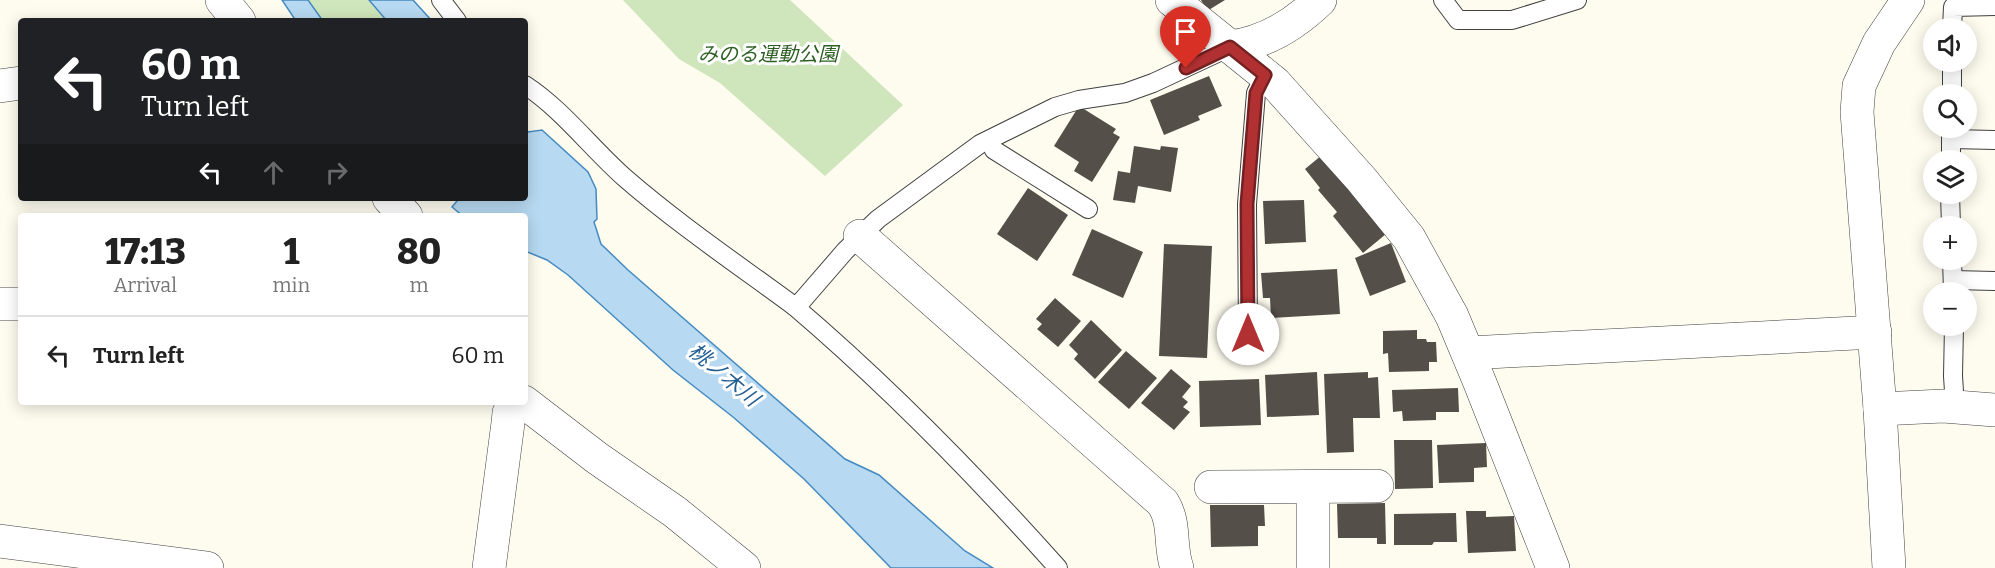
<!DOCTYPE html>
<meta charset="utf-8">
<style>
:root{--surface:#fff;--page:#f2f2f2;--text:#222;--muted:#767676;--line:#e0e0e0}
body{margin:0;font-family:Bitter,"Noto Sans JP",serif;background:var(--page);color:var(--text);height:100vh;display:flex;flex-direction:column;font-size:22px;white-space:nowrap}
*{box-sizing:border-box;margin:0}
p{font-size:20px;color:var(--muted)}
.icon{flex:none;width:33px;height:33px;fill:none;stroke:currentColor;stroke-width:2;stroke-linecap:round;stroke-linejoin:round}
.map{position:relative;flex:1;overflow:hidden}
.panel{position:absolute;left:18px;top:213px;width:510px;height:192px;display:flex;flex-direction:column;background:var(--surface);border-radius:6px;box-shadow:0 3px 15px #0003}
.panel>*{flex:none}
.guide{position:absolute;left:18px;top:18px;width:510px;height:183px;border-radius:6px;box-shadow:0 3px 15px #0003;background:#202124;color:#fff;overflow:hidden}
.tools{position:absolute;left:1923px;top:18px;display:grid;gap:12px}
.tools a{display:grid;place-items:center;width:54px;height:54px;border-radius:50%;background:var(--surface);box-shadow:0 3px 15px #0003;font-size:30px}
.pin{position:absolute;display:grid;place-items:center;width:51px;height:51px;color:#fff;margin:-62px -26px;border-radius:50% 50% 50% 0;rotate:-45deg;box-shadow:0 0 6px #0007}
.pin .icon{rotate:45deg}
.me{position:absolute;width:66px;margin:-33px;rotate:0deg;stroke-linejoin:round;filter:drop-shadow(0 0 4px #0008)}
.turn{display:flex;align-items:center;gap:21px;height:126px;padding:0 24px;font-size:27px}
.turn .icon{width:78px;height:78px;stroke-width:2.5}
.turn b{display:block;font-size:42px;line-height:51px}
.lanes{display:flex;align-items:center;height:57px;padding:0 24px;background:#0003;justify-content:center;gap:30px;direction:ltr}
.lanes .off{opacity:.35}
.eta{display:flex;justify-content:space-evenly;align-items:center;height:102px;text-align:center}
.eta b{font-size:36px;font-weight:800;line-height:42px}
ul{padding:0;list-style:none}
li{display:flex;align-items:center;gap:18px;height:78px;padding:0 24px;border-top:2px solid var(--line)}
li div{flex:1}
li b{display:block;font-size:22px}
li em{font-style:normal}
.map>svg:first-child{display:block}
</style>
<div class="map">
<svg width="1995" height="568" viewBox="0 0 1995 568">
<rect width="100%" height="100%" fill="#fefbef"/>
<g fill="#cfe5bb">
<polygon points="308,0 369,0 387,21 323,21"/>
<polygon points="623,0 790,0 903,105 825,176 720,83 679,59"/>
</g>
<g fill="#b7d9f1" stroke="#458bc2" stroke-width="1.5">
<polygon points="282,0 308,0 323,21 296,21"/>
<polygon points="369,0 413,0 432,21 387,21"/>
<polygon points="525,128 528,132 542,130 588,172 596,189 597,219 594,222 601,244 628,270 845,459 879,475 965,551 993,568 891,568 804,479 733,417 673,370 568,275 547,260 525,251 525,216 463,216 452,207 457,201 455,198 525,198"/>
</g>
<g fill="#554f4a">
<polygon points="1201,0 1225,0 1207,11"/>
<polygon points="1209,76 1222,106 1198,116 1200,120 1164,135 1150,100"/>
<polygon points="1079,106 1116,129 1113,133 1120,137 1092,182 1074,171 1079,162 1054,146"/>
<polygon points="1134,146 1160,150 1161,146 1178,148 1171,192 1138,186 1135,203 1113,200 1118,171 1130,173"/>
<polygon points="1322,155 1386,234 1363,253 1333,216 1337,212 1318,190 1320,188 1305,169"/>
<polygon points="1028,188 1068,215 1037,261 997,234"/>
<polygon points="1304,200 1306,242 1265,244 1263,201"/>
<polygon points="1092,229 1143,252 1123,298 1072,275"/>
<polygon points="1391,243 1406,282 1370,296 1355,258"/>
<polygon points="1164,244 1212,246 1207,358 1159,356"/>
<polygon points="1337,269 1340,314 1271,318 1270,298 1263,298 1261,273"/>
<polygon points="1055,298 1081,321 1058,347 1037,329 1042,324 1036,319"/>
<polygon points="1091,320 1122,350 1095,379 1074,359 1078,354 1069,345"/>
<polygon points="1417,330 1417,339 1426,339 1427,342 1436,342 1437,362 1429,362 1429,371 1389,372 1388,353 1383,354 1383,331"/>
<polygon points="1126,351 1157,378 1129,409 1098,382"/>
<polygon points="1171,369 1191,386 1182,397 1188,402 1183,407 1190,412 1174,430 1141,403"/>
<polygon points="1317,372 1319,415 1267,417 1265,375"/>
<polygon points="1368,372 1368,378 1378,377 1380,418 1353,418 1354,452 1327,453 1324,374"/>
<polygon points="1259,379 1261,425 1200,427 1199,381"/>
<polygon points="1458,388 1459,412 1436,412 1436,420 1403,421 1402,411 1393,412 1392,390"/>
<polygon points="1394,440 1432,440 1433,488 1395,489"/>
<polygon points="1486,443 1487,467 1474,468 1474,482 1439,483 1437,445"/>
<polygon points="1385,503 1386,544 1377,544 1377,538 1338,538 1337,504"/>
<polygon points="1210,505 1264,505 1265,526 1258,526 1258,546 1211,547"/>
<polygon points="1466,511 1486,511 1486,517 1514,516 1516,551 1468,553"/>
<polygon points="1456,513 1457,542 1434,542 1432,545 1394,545 1394,514"/>
</g>
<g fill="none" stroke-linecap="round" stroke-linejoin="round">
<g stroke="#404040" stroke-width="20">
<g id="lane">
<polyline points="441,0 457,21"/>
<polyline points="1443,0 1458,20 1512,20 1577,0"/>
<polyline points="1952,28 1953,7 1995,6"/>
<path d="M525 85C563 110 591 148 625 178 678 224 737 264 794 306L800 303 845 251 878 219 980 144 1055 107 1079 100 1125 93 1153 83 1230 47"/>
<polyline points="1952,94 1952,62"/>
<polyline points="1951,139 1995,140"/>
<polyline points="989,140 994,150 1088,209"/>
<polyline points="1951,160 1951,128"/>
<polyline points="1950,194 1951,226"/>
<polyline points="1952,260 1953,291"/>
<polyline points="1953,280 1995,281"/>
<path d="M794 306C889 387 975 475 1058 568"/>
<polyline points="1954,326 1953,376 1955,407"/>
<polyline points="1248,334 1247,204 1256,93 1265,75"/>
</g>
</g>
<g stroke="#404040" stroke-width="34">
<g id="street">
<polyline points="222,0 239,21"/>
<polyline points="1172,0 1275,83 1361,179 1409,238 1452,316 1480,383 1553,568"/>
<path d="M1230 47C1265 43 1295 24 1320 0"/>
<polyline points="0,86 21,83"/>
<polyline points="389,198 406,216"/>
<path d="M860 236 1163 503C1176 524 1169 546 1177 568"/>
<polyline points="0,304 21,304"/>
<polyline points="1468,353 1875,332"/>
<polyline points="524,402 597,458 675,512 744,568"/>
<polyline points="1880,409 1943,406 1995,410"/>
<polyline points="1211,487 1377,486"/>
<polyline points="1313,487 1313,568"/>
<polyline points="0,541 207,568"/>
<polyline points="489,568 508,423 509,413 515,402"/>
<polyline points="1889,568 1880,409 1857,112 1859,86 1879,43 1908,0"/>
</g>
</g>
<use href="#lane" stroke="#fff" stroke-width="18"/>
<use href="#street" stroke="#fff" stroke-width="33"/>
</g>
<g fill="none" stroke-linecap="round" stroke-linejoin="round">
<g stroke="#732021" stroke-width="15">
<polyline id="route" points="1186,68 1230,47 1265,75 1256,93 1247,204 1248,334"/>
</g>
<use href="#route" stroke="#b13133" stroke-width="10"/>
</g>
<g text-anchor="middle" stroke-width="6" stroke-linejoin="round" paint-order="stroke">
<g font-size="20" font-style="italic" fill="#2d5f23" stroke="#fff">
<text x="768" y="61">みのる運動公園</text>
</g>
<g font-size="21" font-style="italic" fill="#215e94" stroke="#fff">
<text transform="translate(724 375) rotate(40)" y="7">桃ノ木川</text>
</g>
</g>
</svg>
<div class="tools">
<a><svg class="icon" aria-label="sound" viewBox="0 0 24 24"><path d="M4 9h4l5-4v14l-5-4H4zM17 9q2 3 0 6"/></svg></a>
<a><svg class="icon" aria-label="search" viewBox="0 0 24 24"><circle cx="10" cy="10" r="6"/><path d="M15 15l6 6"/></svg></a>
<a><svg class="icon" aria-label="layers" viewBox="0 0 24 24"><path d="M12 4l9 5-9 5-9-5zM3 14l9 5 9-5"/></svg></a>
<a>+</a>
<a>−</a>
</div>
<div class="pin" style="left:1186px;top:68px;background:#d93025"><svg class="icon" aria-label="arrive" viewBox="0 0 24 24"><path d="M6 21V4h12l-3 4 3 4H6"/></svg></div>
<svg class="me" style="left:1248px;top:334px" viewBox="-20 -20 40 40"><circle r="19" fill="#fff"/><path d="M0-13L10 11 0 6-10 11z" fill="#b13133"/></svg>
<div class="guide">
<div class="turn"><svg class="icon" aria-label="left" viewBox="0 0 24 24"><path d="M17 20v-9H6M10 6l-5 5 5 5"/></svg><div><b>60 m</b>Turn left</div></div>
<div class="lanes"><svg class="icon" aria-label="left" viewBox="0 0 24 24"><path d="M17 20v-9H6M10 6l-5 5 5 5"/></svg><svg class="icon off" aria-label="ahead" viewBox="0 0 24 24"><path d="M12 20V5M6 11l6-6 6 6"/></svg><svg class="icon off" aria-label="right" viewBox="0 0 24 24"><path d="M7 20v-9h11M14 6l5 5-5 5"/></svg></div>
</div>
<section class="panel">
<div class="eta">
<div><b>17:13</b><p>Arrival</p></div>
<div><b>1</b><p>min</p></div>
<div><b>80</b><p>m</p></div>
</div>
<ul>
<li><svg class="icon" aria-label="left" viewBox="0 0 24 24"><path d="M17 20v-9H6M10 6l-5 5 5 5"/></svg><div><b>Turn left</b></div><em>60 m</em></li>
</ul>
</section>
</div>
